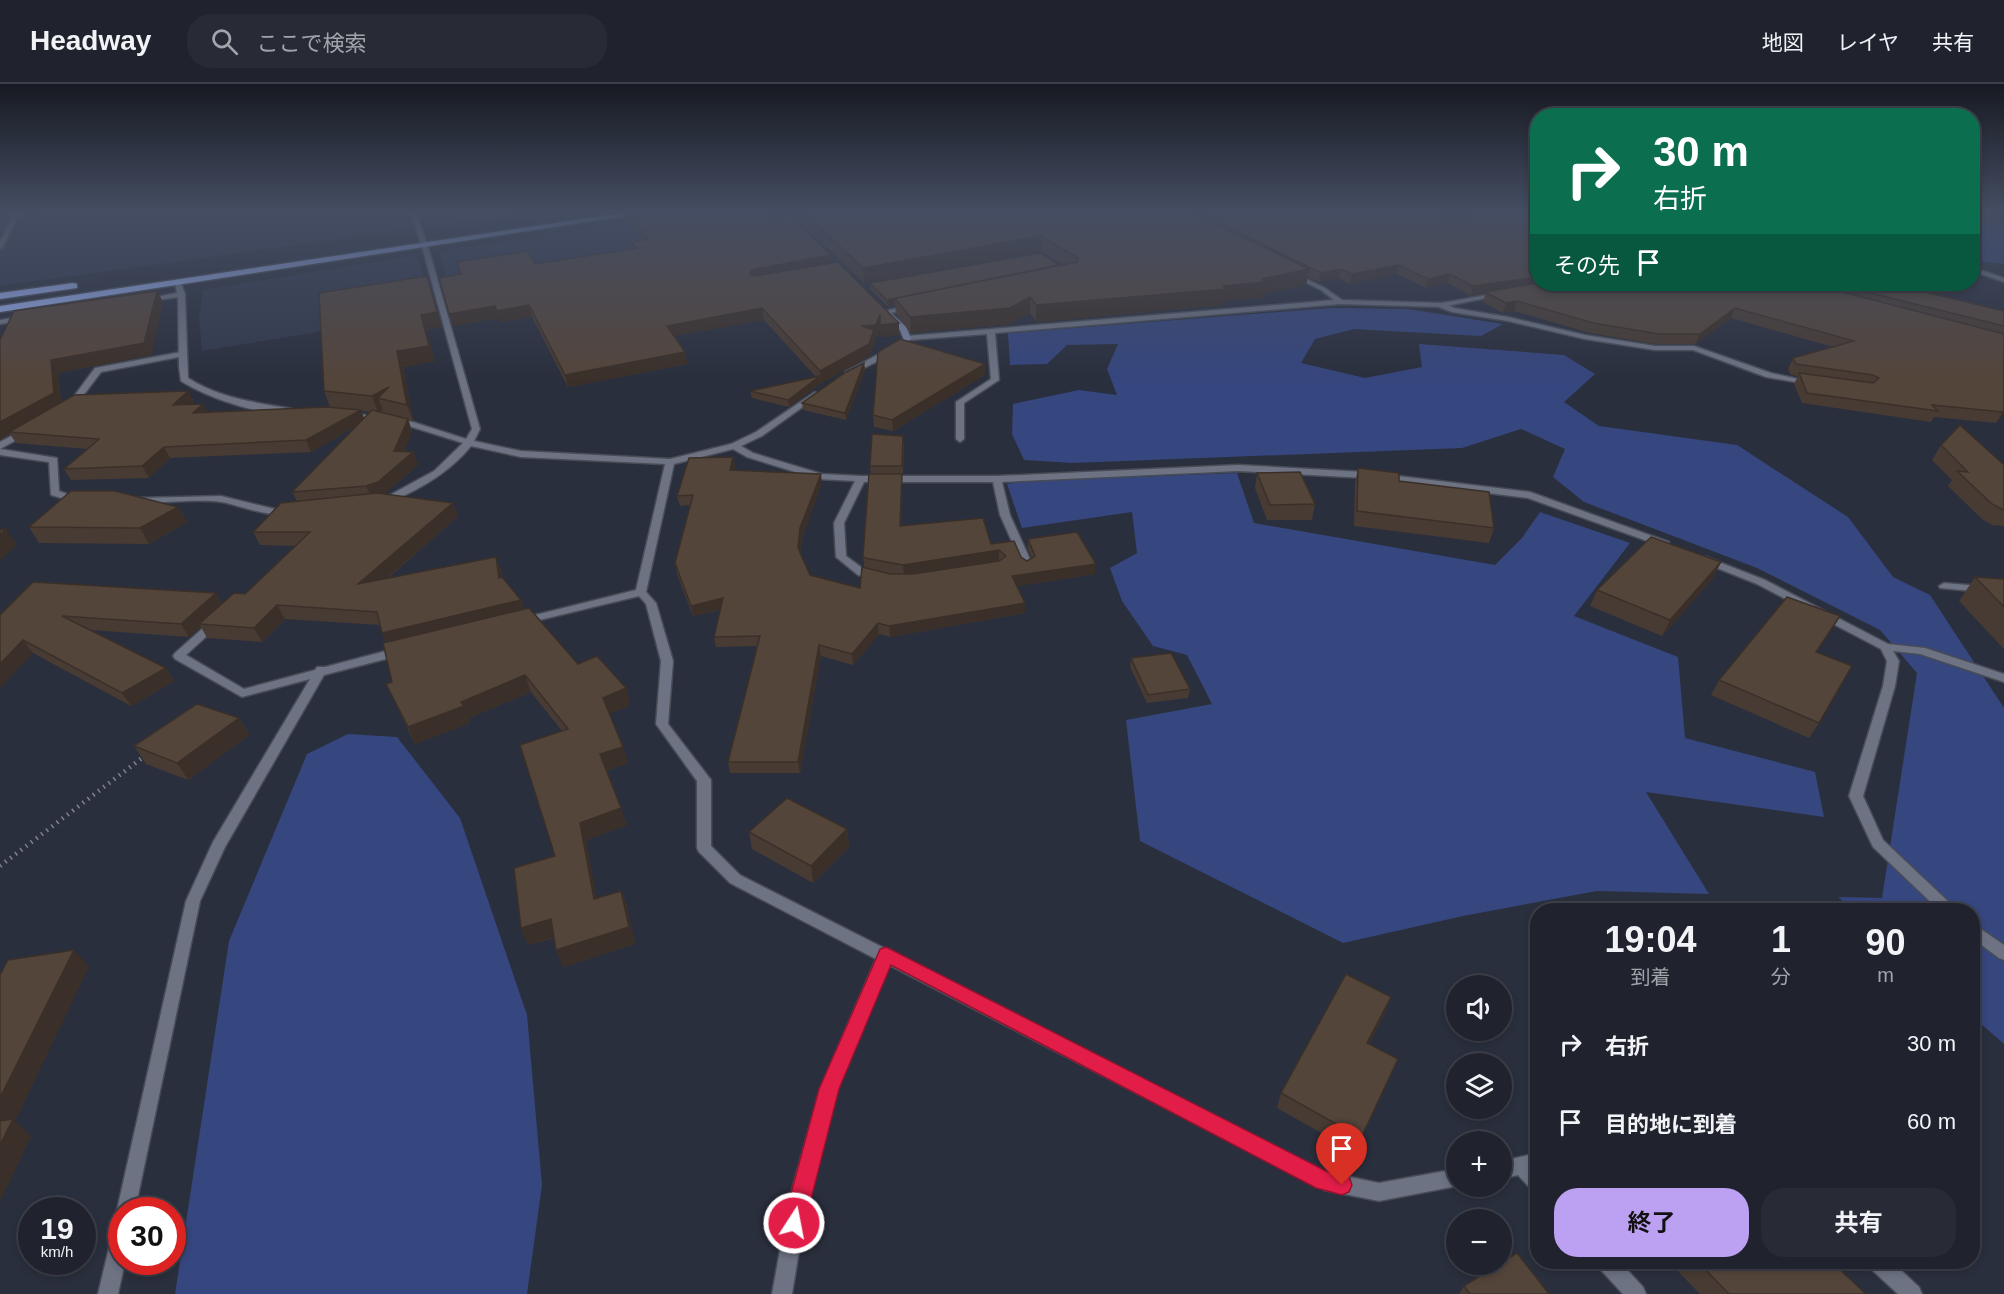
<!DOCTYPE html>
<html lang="ja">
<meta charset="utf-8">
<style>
:root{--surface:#20232e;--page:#282b36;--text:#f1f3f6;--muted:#a2a4aa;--line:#3d404a;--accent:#bca0f2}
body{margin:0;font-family:Arial,"Noto Sans JP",sans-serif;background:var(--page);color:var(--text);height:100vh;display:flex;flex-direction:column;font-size:22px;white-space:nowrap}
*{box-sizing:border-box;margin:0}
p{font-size:20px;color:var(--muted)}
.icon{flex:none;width:33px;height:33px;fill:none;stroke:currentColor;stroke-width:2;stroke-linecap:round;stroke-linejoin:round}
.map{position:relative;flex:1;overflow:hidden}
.details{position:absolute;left:1530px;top:819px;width:450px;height:366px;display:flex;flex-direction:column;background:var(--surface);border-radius:24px;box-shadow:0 3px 9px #0003,0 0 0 2px var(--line)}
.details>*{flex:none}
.guide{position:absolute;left:1530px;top:24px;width:450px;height:183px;border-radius:24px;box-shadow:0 3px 9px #0003,0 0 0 2px var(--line);background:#0b6e4f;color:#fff;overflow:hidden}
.tools{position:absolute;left:1446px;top:891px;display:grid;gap:12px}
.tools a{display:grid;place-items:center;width:66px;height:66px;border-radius:50%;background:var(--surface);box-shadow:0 3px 9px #0003,0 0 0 2px var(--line);font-size:30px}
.speed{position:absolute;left:18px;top:1113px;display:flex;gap:12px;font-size:30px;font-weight:700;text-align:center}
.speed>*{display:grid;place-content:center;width:78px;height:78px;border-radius:50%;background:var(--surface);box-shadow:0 3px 9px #0003,0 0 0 2px var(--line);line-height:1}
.speed small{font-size:15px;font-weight:400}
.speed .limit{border:9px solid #d22;background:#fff;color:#111}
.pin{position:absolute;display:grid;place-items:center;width:51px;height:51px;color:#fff;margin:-62px -26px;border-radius:50% 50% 50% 0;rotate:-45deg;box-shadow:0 0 6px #0007}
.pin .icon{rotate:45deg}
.me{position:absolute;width:66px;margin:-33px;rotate:11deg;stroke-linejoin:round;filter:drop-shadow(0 0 4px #0008)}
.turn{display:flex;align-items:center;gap:21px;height:126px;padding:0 24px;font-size:27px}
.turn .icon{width:78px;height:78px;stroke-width:2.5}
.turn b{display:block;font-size:42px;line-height:51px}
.then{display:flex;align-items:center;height:57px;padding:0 24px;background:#0003;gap:12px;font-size:22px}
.eta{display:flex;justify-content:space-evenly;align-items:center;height:102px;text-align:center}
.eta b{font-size:36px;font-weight:700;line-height:42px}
.cta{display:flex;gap:12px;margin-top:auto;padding:12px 24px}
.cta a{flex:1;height:69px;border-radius:24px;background:var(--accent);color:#111;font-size:24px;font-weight:700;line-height:69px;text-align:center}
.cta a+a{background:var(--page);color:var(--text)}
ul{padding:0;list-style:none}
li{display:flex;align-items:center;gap:18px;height:78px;padding:0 24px}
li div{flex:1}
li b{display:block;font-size:22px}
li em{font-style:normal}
header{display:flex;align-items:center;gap:36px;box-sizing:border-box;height:84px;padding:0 30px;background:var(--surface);border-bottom:2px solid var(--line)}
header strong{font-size:28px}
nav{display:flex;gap:33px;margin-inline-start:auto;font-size:21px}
.search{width:420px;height:54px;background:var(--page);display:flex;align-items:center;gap:15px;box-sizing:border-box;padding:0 21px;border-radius:24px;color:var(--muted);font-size:22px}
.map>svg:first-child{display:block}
</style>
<header>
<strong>Headway</strong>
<div class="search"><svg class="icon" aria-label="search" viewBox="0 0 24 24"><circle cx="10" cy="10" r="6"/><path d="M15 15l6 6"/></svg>ここで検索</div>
<nav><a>地図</a><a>レイヤ</a><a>共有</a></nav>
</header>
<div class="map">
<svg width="2004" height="1210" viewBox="0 0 2004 1210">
<rect width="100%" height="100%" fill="#2a2f3d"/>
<g fill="#32394d">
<polygon points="0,127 545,127 0,202"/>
<polygon points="707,127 771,127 809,166 455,224 439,167"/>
<polygon points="417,171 435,229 202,267 199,235 203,206"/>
</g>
<g fill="#36467e">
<polygon points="1973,135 2004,141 2004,180 1973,177"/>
<polygon points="1330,224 1408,225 1503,240 1481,252 1354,245 1315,255 1301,279 1365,294 1422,283 1419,260 1564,271 1595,290 1564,318 1599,342 1737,361 1848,433 1893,493 1930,511 2004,624 2004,960 1973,933 1972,826 1853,826 1838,813 1882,814 1917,589 1880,546 1757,484 1584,418 1553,393 1565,365 1521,345 1462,364 1073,379 1024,376 1012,350 1013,320 1079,306 1117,311 1107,285 1118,260 1067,261 1047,280 1010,281 1008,249"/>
<polygon points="1237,389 1254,439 1495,481 1522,454 1540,428 1630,459 1574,532 1678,573 1685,654 1815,688 1824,733 1646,708 1709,810 1597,807 1463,832 1343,859 1140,757 1126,636 1212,620 1187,571 1153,562 1122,517 1110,484 1137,469 1132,428 1022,444 1007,400 1027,397"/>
<polygon points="348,650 397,653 460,734 527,931 542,1101 527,1210 175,1210 229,857 307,670"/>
</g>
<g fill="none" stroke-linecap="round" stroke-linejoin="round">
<g stroke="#474c57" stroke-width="3">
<g id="lane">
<polygon points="1439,219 1445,219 1454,224 1508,233 1585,251 1655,262 1694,262 1771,289 1816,299 1812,301 1766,293 1693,266 1655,266 1585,255 1508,237 1452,228 1439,223"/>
<polygon points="181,268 184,268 184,272 101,288 73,325 66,323 95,284"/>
<polygon points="26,344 30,347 29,349 0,365 0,358"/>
<polygon points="1944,499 2004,504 2004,510 1940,504 1939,502"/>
</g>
</g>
<g stroke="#474c57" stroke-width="3">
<g id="street">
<polygon points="15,127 21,127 3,163 0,165 0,157"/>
<path d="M410 127H416L429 166 480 345 474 357 521 367 670 375 731 360 756 348 815 308 819 310 818 312 762 352 741 362 753 369 822 390 861 392H997L1238 381 1365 388 1530 408 1669 458V462H1661L1528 414 1365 394 1238 387 1002 398 1010 431 1033 482 1028 485 1023 482 1000 431 993 398H864L844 439 846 472 865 486 882 490 883 492 878 495 858 491 836 473 834 439 855 397 818 395 747 373 733 365 674 380 646 508 656 519 673 577 668 640 711 696V762L740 791 884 864 891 866 893 869 1326 1088 1379 1099 1456 1085 1457 1102 1379 1117 1324 1106 889 881 838 1005 807 1117 792 1210H772L789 1117 820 1005 876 875 730 799 699 768 697 764V697L656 640 661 577 646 520 639 512 523 540 517 537 519 535 636 506 665 380 521 373 471 362C449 389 419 406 387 419H381L379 417 434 387 463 359 412 343 345 332V328L413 338 466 355 472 345 423 166Z"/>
<polygon points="1972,183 2004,194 2004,198 1972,187"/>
<polygon points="1292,188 1325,204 1342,216 1442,219 1498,209 1501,211 1442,223 1340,220 995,249 999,296 964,319 964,355 960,358 956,355 956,318 991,295 987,250 909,256 900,266 852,290 845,288 894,262 907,252 1334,216 1321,206 1290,191 1289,190"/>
<path d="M178 197 181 199 185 210 188 294C221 315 255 318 292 325V329C260 332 208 314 181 297L179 283 178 213 145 218 141 216 177 209 175 199Z"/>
<polygon points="910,221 913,221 913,225 885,230 881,228"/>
<polygon points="24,232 28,234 27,236 0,240 0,236"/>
<polygon points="0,365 57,374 59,407 83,416 78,419 51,411 49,378 0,371"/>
<path d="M221 412 275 425H286L291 428C279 436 242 423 227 419 206 414 161 419 137 420L132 417 137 414Z"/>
<polygon points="1706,473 1765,496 1888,560 1925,564 2004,590 2004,598 1920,570 1893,567 1899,577 1895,602 1863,712 1883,756 1953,822 1955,826 1939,826 1873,763 1849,712 1883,602 1887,577 1881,565 1757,500 1702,478 1701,476"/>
<polygon points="216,535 222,538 220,540 186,571 244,605 315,586 317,583 325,583 401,563 407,567 405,570 324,591 225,763 200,817 135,1126 122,1126 122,1133 117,1126 186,817 213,758 310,595 242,613 175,575 173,572 175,569 212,536"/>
<polygon points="1972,839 2004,861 2004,876 1999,874 1972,854"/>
<polygon points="1538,1069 1538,1109 1532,1106 1518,1091 1502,1095 1502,1077"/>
<polygon points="122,1138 122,1178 125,1178 118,1210 98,1210 113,1147 115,1140"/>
<polygon points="1597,1178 1620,1178 1643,1203 1646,1210 1623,1210 1600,1185"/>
<polygon points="1868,1178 1892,1178 1919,1203 1922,1210 1898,1210 1871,1185"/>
</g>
</g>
<g stroke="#474c57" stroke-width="3">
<polygon id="secondary" points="884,228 890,228 906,243 911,254 910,256 904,256 900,246 884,232"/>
</g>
<g stroke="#474c57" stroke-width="3">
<g id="highway">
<polygon points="636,127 658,127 0,228 0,222"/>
<polygon points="73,199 77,200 77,204 0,215 0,209"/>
</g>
</g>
<polyline stroke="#7e838e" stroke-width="4.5" stroke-dasharray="1.5 5" stroke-linecap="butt" points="0,782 146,671"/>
<use href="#lane" fill="#6d7383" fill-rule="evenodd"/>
<use href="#street" fill="#6d7383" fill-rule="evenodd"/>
<use href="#secondary" fill="#7a85a3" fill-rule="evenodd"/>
<use href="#highway" fill="#97aeee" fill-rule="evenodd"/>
</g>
<g fill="#483b33" fill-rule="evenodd">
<polygon points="619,127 766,127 779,140 831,171 832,179 899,239 899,251 881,253 880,245 877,253 875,253 875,258 870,272 821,299 821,298 821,299 789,323 752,314 750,307 816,293 764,236 674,252 685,268 687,280 568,303 532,233 501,238 499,234 453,242 449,230 461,190 457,178 535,180 633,165 632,158 642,156 625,134 623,127"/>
<polygon points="792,127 1174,127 1180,130 1203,134 1203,131 1538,200 1892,200 2004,227 2004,330 1996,339 1934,333 1931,338 1802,319 1794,300 1798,292 1791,291 1788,285 1793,274 1833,263 1731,234 1695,260 1655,260 1590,249 1514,227 1503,229 1483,218 1485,210 1471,212 1448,199 1426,204 1397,190 1350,200 1339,194 1319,198 1308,193 1306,201 1263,210 1263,214 1225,217 1224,221 1036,238 1030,229 1010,240 911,249 896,230 895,221 888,223 870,205 870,199 1063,181 1041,167 864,199 792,131"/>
<path d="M427 192 442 243 426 246 435 277 403 283 413 337 408 336 412 347 404 367 413 368 418 381 384 410 458 432 387 495 496 473 501 486 502 494 521 516 524 525 578 580 626 604 630 621 609 630 628 679 606 687 627 741 586 756 596 814 621 807 627 823 635 860 563 883 554 854 528 861 555 772 562 647 531 608 469 634 470 639 415 660 386 600 392 598 386 559 380 541 285 535 262 558 207 554 201 543 189 553 91 546 166 584 174 597 131 622 33 569 0 531 222 520 245 510 296 462 260 461 253 448 297 417 292 408 358 341 311 368 170 374 149 394 71 396 64 385 87 365 16 359 10 350 0 356V256L157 207 163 218 151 271 58 289 61 318 188 307 194 318 192 320H203L207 328 330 323 324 307ZM361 327 370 328 364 334Z"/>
<polygon points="864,279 865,286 846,336 803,326 802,319"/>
<polygon points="985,280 985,291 893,347 874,343 873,331"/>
<polygon points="904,359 903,390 871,390 870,382"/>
<polygon points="1941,361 2004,381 2004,442 1992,441 1982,435 1948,402 1952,396 1932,376"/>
<polygon points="733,373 735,382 734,386 822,399 802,454 800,469 810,491 860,504 866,484 864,482 863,472 902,400 901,442 991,460 1021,473 1027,477 1032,474 1028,465 1028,455 1095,490 1017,502 1025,529 890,553 879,550 853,581 821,572 800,689 730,689 728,678 757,562 716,563 714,553 721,526 693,532 677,490 675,479 690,421 680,422 677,412"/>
<polygon points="1358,384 1494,444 1489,459 1354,442 1355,399"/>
<polygon points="1257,389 1315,420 1312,436 1267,436 1255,404"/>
<polygon points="178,423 187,438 149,460 39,459 29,443"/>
<polygon points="1721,478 1713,494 1662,552 1590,522 1597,506"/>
<polygon points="1975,493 2004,495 2004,565 1959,517"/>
<polygon points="1831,547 1817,568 1819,639 1809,654 1711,611 1719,596"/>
<polygon points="1131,574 1190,605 1188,614 1147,619 1130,583"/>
<polygon points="239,634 249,651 188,696 146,680 134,662"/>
<polygon points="847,745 849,763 813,799 752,765 749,748"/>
<polygon points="1385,929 1369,960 1398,975 1355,1068 1277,1024 1281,1009"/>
<polygon points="1669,1178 1832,1178 1866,1210 1700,1210"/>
<polygon points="1464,1202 1549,1210 1459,1210"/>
</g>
<g fill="#3b3029">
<polygon points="0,127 13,127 10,132 0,133"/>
<polygon points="20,127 51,127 22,131"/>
<polygon points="1462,127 1502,127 1439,142 1441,134 1443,131"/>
<polygon points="1041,152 1041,167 864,199 863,184"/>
<polygon points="831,171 832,182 752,201 750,190 751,186"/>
<polygon points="1399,181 1397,190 1350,200 1352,190"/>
<polygon points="1309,185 1306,201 1263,210 1263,214 1225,217 1224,221 1036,238 1036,221 1262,195"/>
<polygon points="1341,185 1339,194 1319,198 1321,189"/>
<polygon points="1450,190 1448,199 1426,204 1428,195"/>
<polygon points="427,192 442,243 426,246 435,277 403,283 413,337 407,321 397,267 421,231"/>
<polygon points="1538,193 1538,200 1471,212 1473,202"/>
<polygon points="157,207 163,218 151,271 58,289 61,321 9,348 10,350 0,356 0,338 51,276"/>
<polygon points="1030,213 1030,229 1010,240 911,249 910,233"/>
<polygon points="895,215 895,221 888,223 887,216"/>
<polygon points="1517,217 1514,227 1503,229 1506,219"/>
<polygon points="529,221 532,233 501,238 497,227"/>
<polygon points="495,222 499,234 453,242 449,230"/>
<polygon points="762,224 764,236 669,253 667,242"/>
<polygon points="1735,224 1731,234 1695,260 1700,250"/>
<polygon points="880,230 899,239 899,251 881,253 880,245 877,253 875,253 875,258 870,272 821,299 820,287 862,242"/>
<polygon points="685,268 687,280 568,303 565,291"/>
<polygon points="864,279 865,286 846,336 845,329"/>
<polygon points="985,280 985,291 893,347 892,336"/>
<polygon points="820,292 821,299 789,323 788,316"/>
<polygon points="389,303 378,314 383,326 378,329 372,312"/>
<polygon points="188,307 194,318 179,332 173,321"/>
<polygon points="203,320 208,331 193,329"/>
<polygon points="361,326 365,337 311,368 306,356"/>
<polygon points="2004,326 2004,330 1996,339 2003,328"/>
<polygon points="408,335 412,347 399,379 394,367"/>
<polygon points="164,363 170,374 149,394 142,382"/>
<polygon points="413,368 418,381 383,411 372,415 366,402"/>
<polygon points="733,373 735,382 731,396 730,386"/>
<polygon points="821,390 822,399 802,454 799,474 798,464 800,444"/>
<polygon points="902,390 902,400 901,452 900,442"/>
<polygon points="453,419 458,432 364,514 358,500"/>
<polygon points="178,423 187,438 149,460 140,444"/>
<polygon points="6,445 17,461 0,476 0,451"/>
<polygon points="999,466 999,477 904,492 903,481"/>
<polygon points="496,473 501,486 504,508 499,494"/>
<polygon points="1721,478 1713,494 1662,552 1670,536"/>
<polygon points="1096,480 1095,490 1012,503 1012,492"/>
<polygon points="216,509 223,522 199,540 201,543 189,553 181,540"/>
<polygon points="723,514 725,525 693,532 691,522"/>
<polygon points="521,516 526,530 388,564 382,549"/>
<polygon points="1025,519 1025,529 890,553 889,542"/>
<polygon points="277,521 285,535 262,558 254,544"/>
<polygon points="1840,532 1831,547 1807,582 1816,568"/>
<polygon points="878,539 879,550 853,581 852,570"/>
<polygon points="23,556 33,569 0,604 0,580"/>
<polygon points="819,561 821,572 800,689 798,678"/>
<polygon points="166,584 174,597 131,622 122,609"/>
<polygon points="525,591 531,608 469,634 470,639 415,660 408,643 461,618"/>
<polygon points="626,604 630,621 608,631 603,614"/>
<polygon points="239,634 249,651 188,696 177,679"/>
<polygon points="623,663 628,679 605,687 600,670"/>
<polygon points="621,724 627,741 586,756 600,832 594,815 580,739"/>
<polygon points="847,745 849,763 813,799 811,782"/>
<polygon points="621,807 627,823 635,860 563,883 556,866"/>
<polygon points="551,835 558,852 528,861 521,844"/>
<polygon points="74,866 89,883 15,1037 31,1052 0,1118 0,1014"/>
<polygon points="1391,913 1385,929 1361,974 1367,959"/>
</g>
<g fill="#54453b" stroke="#3b3029" stroke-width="1.5">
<polygon points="625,127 766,127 779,140 786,128 831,171 751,186 750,190 755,192 838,178 899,239 880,241 880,230 876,241 862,242 874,246 869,260 820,287 762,224 667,242 685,268 565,291 529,221 497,227 495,222 449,230 439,194 461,190 457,178 528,167 535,180 637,164 632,158 648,155"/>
<polygon points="802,127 1174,127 1180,130 1190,128 1309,185 1262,195 1265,198 1223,202 1227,205 1036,221 1030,213 1010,224 910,233 895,214 1077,178 1078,174 1041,152 863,184"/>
<polygon points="1229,127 1462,127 1443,131 1441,134 1447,137 1491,127 1538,127 1538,193 1473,202 1450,190 1428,195 1399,181 1352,190 1341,185 1321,189 1203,131"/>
<polygon points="1040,169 1059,181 887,216 870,199"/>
<polygon points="427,192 437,228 421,231 429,262 397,267 407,321 378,314 389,303 372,312 324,307 319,209"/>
<polygon points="1538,199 1812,200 2004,250 2004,326 2003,328 1932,321 1938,327 1807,309 1799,289 1873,299 1879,294 1873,291 1796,280 1793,274 1854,257 1735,224 1700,250 1659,250 1593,239 1517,217 1506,219 1485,208"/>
<polygon points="1834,200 1892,200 2004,227 2004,242"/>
<polygon points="157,207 144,259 51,276 54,309 0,338 0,256 14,227"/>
<polygon points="900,255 985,280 892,336 873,331 878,268"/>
<polygon points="864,279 845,329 802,319 846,288"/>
<polygon points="820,292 788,316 750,307"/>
<polygon points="188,307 173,321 203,320 193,329 326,323 361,326 306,356 164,363 142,382 64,385 99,355 9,348 74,311"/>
<polygon points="372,326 408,335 394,367 413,368 378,398 366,402 292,408"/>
<polygon points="1960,341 2004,381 2004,426 1992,420 1957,387 1968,388 1941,361"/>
<polygon points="872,350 903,352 902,382 870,382"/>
<polygon points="733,373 730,386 821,390 800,444 798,464 810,491 860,504 862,483 890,490 913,490 999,477 1006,472 999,466 903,481 865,474 863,472 869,390 902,390 900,442 983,434 991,460 1014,457 1021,473 1027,477 1035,472 1028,455 1077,448 1096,480 1012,492 1025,519 889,542 878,539 852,570 819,561 798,678 728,678 760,552 714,553 723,514 691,522 675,479 693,411 677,412 689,374"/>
<polygon points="1358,384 1399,389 1399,397 1489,408 1494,444 1357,427"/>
<polygon points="1300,388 1315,420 1270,421 1257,389"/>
<polygon points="71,407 115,407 178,423 140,444 29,443"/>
<polygon points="377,409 453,419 358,500 496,473 499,494 502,493 521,516 382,549 377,528 277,521 254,544 199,540 234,509 245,510 310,448 253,448 281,419"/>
<polygon points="6,445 0,451 0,446"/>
<polygon points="1651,453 1721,478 1670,536 1597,506"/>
<polygon points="1975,493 2004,495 2004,523"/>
<polygon points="33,498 216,509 181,540 62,532 166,584 122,609 23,556 0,580 0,531"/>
<polygon points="1787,513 1840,532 1816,568 1852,582 1819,639 1719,596"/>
<polygon points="529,524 578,580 597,572 626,604 603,614 623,663 600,670 621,724 580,739 594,815 621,807 629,843 556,866 551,835 521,844 514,784 555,772 520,661 568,645 525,591 461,618 464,622 408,643 386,600 392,598 383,559"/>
<polygon points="1171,569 1190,605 1148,611 1131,574"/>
<polygon points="197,620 239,634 177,679 134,662"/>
<polygon points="787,714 847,745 811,782 749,748"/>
<polygon points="74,866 0,1014 0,891 8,876"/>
<polygon points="1346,890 1391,913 1367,959 1398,975 1361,1054 1281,1009"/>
<polygon points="13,1035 0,1061 0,1037"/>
<polygon points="1517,1169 1549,1210 1470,1210 1464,1202 1499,1180 1502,1180 1502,1179"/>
<polygon points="1698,1178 1832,1178 1866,1210 1729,1210"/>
</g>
<linearGradient id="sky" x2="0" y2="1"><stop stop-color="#171a22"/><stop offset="0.43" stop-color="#444d62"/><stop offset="1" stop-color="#444d62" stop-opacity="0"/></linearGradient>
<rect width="2004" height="296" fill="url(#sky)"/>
<polygon fill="#e11d48" stroke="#92132f" stroke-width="1.5" points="886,863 1326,1087 1349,1093 1352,1101 1349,1108 1342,1111 1316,1104 891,881 839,1005 805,1139 802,1147 794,1150 786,1147 783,1139 819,1005 878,870 880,865"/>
</svg>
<div class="tools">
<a><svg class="icon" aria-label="sound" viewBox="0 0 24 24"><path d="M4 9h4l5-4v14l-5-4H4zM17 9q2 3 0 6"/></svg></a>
<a><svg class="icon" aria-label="layers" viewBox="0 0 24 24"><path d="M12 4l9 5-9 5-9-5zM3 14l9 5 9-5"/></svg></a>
<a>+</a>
<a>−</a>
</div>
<div class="speed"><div>19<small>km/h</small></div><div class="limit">30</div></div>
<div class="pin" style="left:1342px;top:1101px;background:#d93025"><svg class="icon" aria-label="arrive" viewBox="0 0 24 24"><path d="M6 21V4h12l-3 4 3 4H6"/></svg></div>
<svg class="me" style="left:794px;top:1139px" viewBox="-20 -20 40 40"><circle r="17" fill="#e11d48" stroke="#fff" stroke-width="3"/><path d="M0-11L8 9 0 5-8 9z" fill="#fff"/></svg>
<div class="guide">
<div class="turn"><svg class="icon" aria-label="right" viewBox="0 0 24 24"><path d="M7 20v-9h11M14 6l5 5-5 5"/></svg><div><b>30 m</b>右折</div></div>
<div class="then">その先<svg class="icon" aria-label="arrive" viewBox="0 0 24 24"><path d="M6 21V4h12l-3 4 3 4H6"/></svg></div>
</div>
<section class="details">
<div class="eta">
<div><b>19:04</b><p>到着</p></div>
<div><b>1</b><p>分</p></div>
<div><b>90</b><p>m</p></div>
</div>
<ul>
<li><svg class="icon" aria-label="right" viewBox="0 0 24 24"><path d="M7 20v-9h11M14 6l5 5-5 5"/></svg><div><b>右折</b></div><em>30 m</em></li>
<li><svg class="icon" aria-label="arrive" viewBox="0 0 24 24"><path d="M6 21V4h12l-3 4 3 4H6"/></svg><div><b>目的地に到着</b></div><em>60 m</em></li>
</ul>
<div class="cta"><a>終了</a><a>共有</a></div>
</section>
</div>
